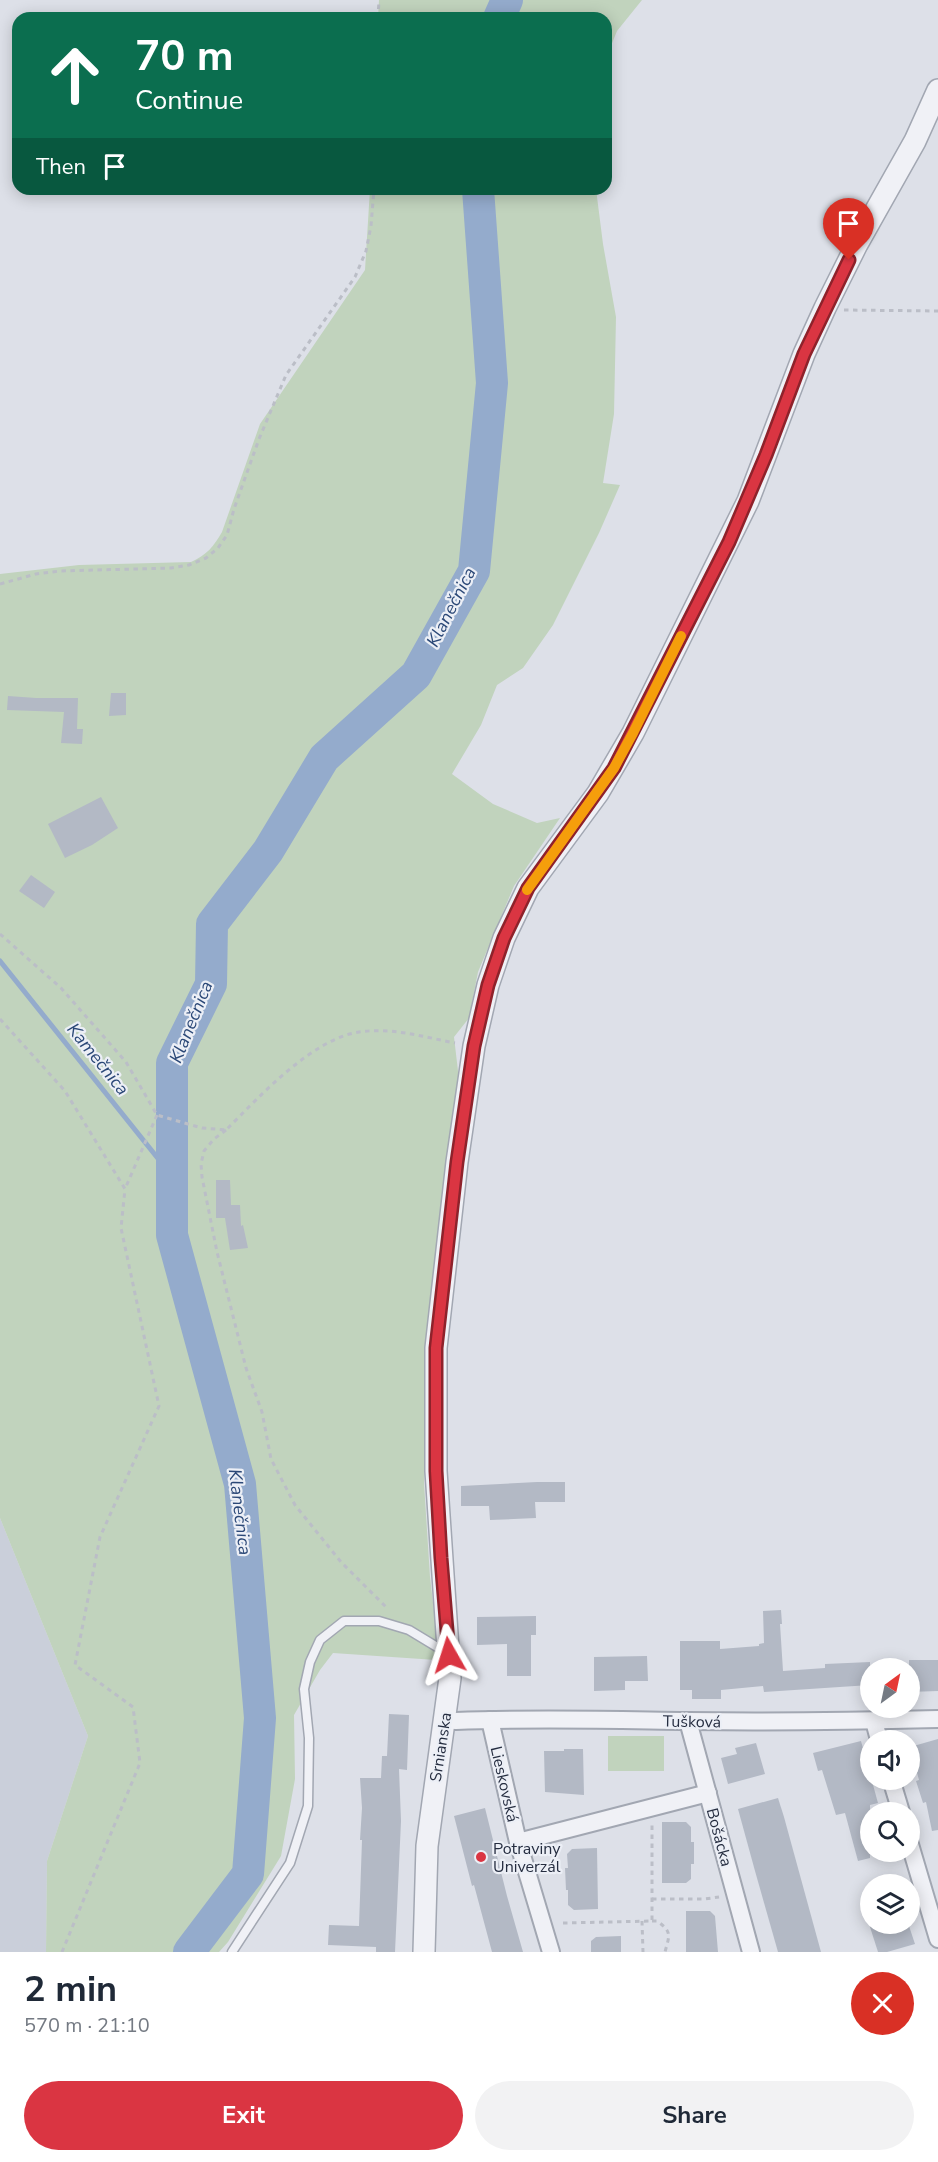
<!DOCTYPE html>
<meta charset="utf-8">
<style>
:root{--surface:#fff;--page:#f2f2f3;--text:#1f2937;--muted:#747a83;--accent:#da3542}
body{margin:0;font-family:"Nunito Sans",sans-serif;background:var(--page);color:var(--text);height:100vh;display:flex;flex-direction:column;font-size:22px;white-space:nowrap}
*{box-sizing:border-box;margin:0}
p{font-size:20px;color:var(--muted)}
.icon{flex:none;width:33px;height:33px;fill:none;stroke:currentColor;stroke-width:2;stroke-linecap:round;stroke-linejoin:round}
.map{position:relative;height:1952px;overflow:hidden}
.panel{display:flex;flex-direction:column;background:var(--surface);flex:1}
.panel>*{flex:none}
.guide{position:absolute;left:12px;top:12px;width:600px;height:183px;border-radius:18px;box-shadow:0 3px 15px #0003;background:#0b6e4f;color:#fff;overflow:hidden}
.needle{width:39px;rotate:33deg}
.fabs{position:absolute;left:860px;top:1658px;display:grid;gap:12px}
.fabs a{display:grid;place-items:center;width:60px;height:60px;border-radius:50%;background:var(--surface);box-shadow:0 3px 15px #0003;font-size:30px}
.pin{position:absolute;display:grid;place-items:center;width:51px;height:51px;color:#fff;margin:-62px -26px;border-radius:50% 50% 50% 0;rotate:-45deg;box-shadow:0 0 6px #0007}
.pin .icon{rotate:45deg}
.me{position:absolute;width:66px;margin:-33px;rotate:354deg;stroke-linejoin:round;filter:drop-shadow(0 0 4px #0008)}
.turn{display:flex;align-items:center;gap:21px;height:126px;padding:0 24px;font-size:27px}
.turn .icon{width:78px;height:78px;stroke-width:2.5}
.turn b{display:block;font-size:42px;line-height:51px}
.then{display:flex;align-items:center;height:57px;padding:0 24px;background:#0003;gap:12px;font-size:22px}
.round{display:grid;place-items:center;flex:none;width:63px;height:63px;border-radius:32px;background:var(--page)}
.overview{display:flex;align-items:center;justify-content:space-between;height:102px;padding:0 24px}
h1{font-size:36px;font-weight:700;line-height:45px}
.cta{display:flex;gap:12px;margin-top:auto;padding:12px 24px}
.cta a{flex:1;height:69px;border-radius:36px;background:var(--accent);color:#fff;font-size:24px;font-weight:700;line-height:69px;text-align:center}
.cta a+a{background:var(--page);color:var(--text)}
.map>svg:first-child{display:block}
</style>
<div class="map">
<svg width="938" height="1952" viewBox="0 0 938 1952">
<rect width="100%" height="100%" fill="#dde0e8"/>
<polygon fill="#cacfda" points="0,1518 88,1736 47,1861 46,1952 0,1952"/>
<g fill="#c1d3bd">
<polygon points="379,0 642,0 617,31 606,58 606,18 378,18"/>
<path d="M370 189H596L603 244 616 317 614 414 603 483 620 485 599 533 553 625 523 668 497 685 481 725 452 774 493 804 537 823 560 818 514 886 478 972 469 1018 454 1037 460 1088 437 1238 424 1483 430 1577 436 1628V1660L333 1653 320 1670 294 1715 295 1779 281 1856 228 1942 219 1952H46L47 1861 88 1736 0 1518V574L79 565 191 562C207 555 214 546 222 532L260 424 365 270Z"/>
<rect x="608" y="1736" width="56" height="35"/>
</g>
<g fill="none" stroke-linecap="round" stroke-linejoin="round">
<polyline stroke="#94abcc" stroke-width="5" points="0,961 172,1176"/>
<g stroke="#94abcc" stroke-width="32">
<polyline points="499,18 507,0"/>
<polyline points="189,1952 248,1874 260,1718 240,1484 172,1235 172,1063 211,984 212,924 268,851 324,758 416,675 474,571 492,383 478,189"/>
</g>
</g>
<g fill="#b3b9c5">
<polygon points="111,693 126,693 126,715 109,716"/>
<polygon points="8,696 36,698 78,698 77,729 83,729 82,744 61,743 64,712 7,710"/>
<polygon points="101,797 118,828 92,845 65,858 48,824"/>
<polygon points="31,875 55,892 44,908 19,891"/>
<polygon points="216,1180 230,1180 231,1205 240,1205 241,1226 243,1225 248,1248 230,1250 225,1218 216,1218"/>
<polygon points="537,1482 565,1482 565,1502 535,1502 536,1518 490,1520 489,1506 461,1506 461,1486"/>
<polygon points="781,1610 782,1624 780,1624 783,1671 825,1668 825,1664 870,1662 870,1685 764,1692 763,1686 721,1690 721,1699 692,1699 692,1690 680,1690 680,1641 720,1641 720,1649 759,1646 759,1644 764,1643 763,1611"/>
<polygon points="536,1616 536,1635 531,1635 531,1676 507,1676 507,1644 477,1645 477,1617"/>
<polygon points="647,1656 648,1681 625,1681 625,1690 594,1691 594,1657"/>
<polygon points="909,1660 938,1660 938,1691 909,1692"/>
<polygon points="389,1714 409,1715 407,1770 399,1769 401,1821 395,1952 376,1952 376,1947 328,1945 329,1925 359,1926 362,1840 360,1840 362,1808 360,1778 381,1778 382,1756 387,1756"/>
<polygon points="938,1739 938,1830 932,1831 926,1802 923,1803 916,1781 919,1780 910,1747"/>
<polygon points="861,1741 878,1803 870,1805 870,1858 858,1861 845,1813 836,1815 822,1770 818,1771 813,1753"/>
<polygon points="756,1743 765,1774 728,1784 721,1758 737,1754 735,1748"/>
<polygon points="564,1749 583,1749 584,1795 545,1792 544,1751 564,1751"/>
<polygon points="778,1798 784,1817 821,1952 778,1952 755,1871 738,1809"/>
<polygon points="485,1808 507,1896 523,1952 492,1952 474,1885 472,1886 454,1816"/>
<polygon points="662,1822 686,1822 691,1827 691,1842 694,1842 694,1864 691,1864 691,1879 686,1883 662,1883"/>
<polygon points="597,1848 598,1909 574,1910 568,1905 568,1890 566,1890 565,1868 568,1868 567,1854 572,1849"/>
<polygon points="686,1911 710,1911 715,1916 718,1952 686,1952"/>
<polygon points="884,1923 908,1923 915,1944 887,1952 878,1952 870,1927"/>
<polygon points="621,1936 621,1952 591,1952 591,1941 596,1937"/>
</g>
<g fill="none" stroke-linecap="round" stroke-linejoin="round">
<g stroke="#a2a7b2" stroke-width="11">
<polyline id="service" points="232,1952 290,1863 308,1806 309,1738 304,1689 310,1662 320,1640 344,1621 379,1621 409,1630 447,1653"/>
</g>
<g stroke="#a2a7b2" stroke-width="20">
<g id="minor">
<path d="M445 1720 456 1721C534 1718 611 1720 688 1721 771 1722 855 1721 938 1719"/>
<polyline points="490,1720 518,1842 551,1952"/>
<polyline points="688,1721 751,1952"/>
<polyline points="874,1721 879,1740"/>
<polyline points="891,1779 901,1812"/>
<polyline points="909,1841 938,1939"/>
<polyline points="518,1842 708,1793"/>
</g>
</g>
<g stroke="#a2a7b2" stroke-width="24">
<polyline id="tertiary" points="424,1952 427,1846 450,1678 436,1471 436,1348 457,1162 474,1046 488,985 504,938 528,888 598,793 633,733 748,501 804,354 825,308 857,244 915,141 938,90"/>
</g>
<g stroke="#bbbec7" stroke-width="3" stroke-dasharray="4.5 4.5" stroke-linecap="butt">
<polyline points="378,18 379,0"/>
<polyline points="844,310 938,311"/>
<polyline points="0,584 36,574 60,571 171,568 189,565 206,558 218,548 227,535 234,509 259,439 286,375 355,277 366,251 371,226 374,189"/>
<path d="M0 934 61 988 126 1062 157 1115 202 1128 226 1130C259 1097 312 1039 359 1032 391 1027 424 1037 455 1043"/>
<polyline points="0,1019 65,1091 125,1189 157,1115"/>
<polyline points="226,1130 214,1139 204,1151 201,1164 202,1177 217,1252 246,1368 262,1412 271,1459 295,1505 341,1562 388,1609"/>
<polyline points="652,1899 705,1899 719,1897"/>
<polyline points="642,1921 643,1952"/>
<path d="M652 1921H657C673 1932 669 1936 665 1952"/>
<polyline points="563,1923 652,1921 652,1823"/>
<polyline points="62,1952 140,1763 133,1707 75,1665 100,1537 159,1406 121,1228 125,1189"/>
</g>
<use href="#service" stroke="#f0f1f6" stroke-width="8"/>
<use href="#minor" stroke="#f0f1f6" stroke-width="16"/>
<use href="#tertiary" stroke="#f0f1f6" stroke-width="21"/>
</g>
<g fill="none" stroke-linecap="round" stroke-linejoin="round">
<g stroke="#8e222b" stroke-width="15">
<polyline id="route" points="449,1655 441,1558 436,1471 436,1348 457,1162 474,1046 488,985 504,938 528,888 614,768 729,542 766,455 804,354 849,260"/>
</g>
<use href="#route" stroke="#da3542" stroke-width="10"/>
<polyline stroke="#f59e0b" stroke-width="10" points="527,890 614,768 633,733 681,636"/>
</g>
<circle fill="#da3542" stroke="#eceff6" stroke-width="2" cx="481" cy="1857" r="6"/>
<g text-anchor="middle" stroke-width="4.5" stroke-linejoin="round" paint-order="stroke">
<g font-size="16" fill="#252d40" stroke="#eceff6">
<text transform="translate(692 1721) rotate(1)" y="6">Tušková</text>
<text transform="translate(440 1747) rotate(-81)" y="6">Srnianska</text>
<text transform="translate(505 1784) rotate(77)" y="6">Lieskovská</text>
<text transform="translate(720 1837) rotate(75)" y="6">Bošácka</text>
</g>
<g font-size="16" fill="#252d40" stroke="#eceff6" text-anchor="start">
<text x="493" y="1854">Potraviny<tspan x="493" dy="18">Univerzál</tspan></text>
</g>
<g font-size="18" font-style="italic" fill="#2b4877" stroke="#eceff6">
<text transform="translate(451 607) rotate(-63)" y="6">Klanečnica</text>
<text transform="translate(191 1022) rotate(-68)" y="6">Klanečnica</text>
<text transform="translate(98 1059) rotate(51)" y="6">Kamečnica</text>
<text transform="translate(240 1512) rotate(83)" y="6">Klanečnica</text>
</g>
</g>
</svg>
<div class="fabs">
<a><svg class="needle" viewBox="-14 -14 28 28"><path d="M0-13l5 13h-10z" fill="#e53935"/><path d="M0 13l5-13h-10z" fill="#747a83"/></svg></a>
<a><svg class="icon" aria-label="sound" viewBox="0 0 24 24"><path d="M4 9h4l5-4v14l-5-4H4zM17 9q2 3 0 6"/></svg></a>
<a><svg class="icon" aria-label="search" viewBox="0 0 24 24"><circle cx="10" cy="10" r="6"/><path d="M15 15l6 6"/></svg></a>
<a><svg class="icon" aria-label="layers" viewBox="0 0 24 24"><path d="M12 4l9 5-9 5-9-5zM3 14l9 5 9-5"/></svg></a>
</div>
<div class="pin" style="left:849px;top:260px;background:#d93025"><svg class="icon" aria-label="arrive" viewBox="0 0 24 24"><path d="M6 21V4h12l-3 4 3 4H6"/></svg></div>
<svg class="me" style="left:449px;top:1655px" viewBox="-20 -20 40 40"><path d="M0-17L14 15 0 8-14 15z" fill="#da3542" stroke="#fff" stroke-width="4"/></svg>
<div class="guide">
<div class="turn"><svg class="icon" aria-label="ahead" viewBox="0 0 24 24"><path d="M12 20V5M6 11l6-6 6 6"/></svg><div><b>70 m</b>Continue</div></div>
<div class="then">Then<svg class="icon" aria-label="arrive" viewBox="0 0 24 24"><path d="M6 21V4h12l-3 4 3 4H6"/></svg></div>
</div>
</div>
<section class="panel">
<div class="overview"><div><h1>2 min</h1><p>570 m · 21:10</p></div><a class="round" style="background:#d93025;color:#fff"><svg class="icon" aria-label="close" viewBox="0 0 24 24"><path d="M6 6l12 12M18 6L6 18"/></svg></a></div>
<div class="cta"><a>Exit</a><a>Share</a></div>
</section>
